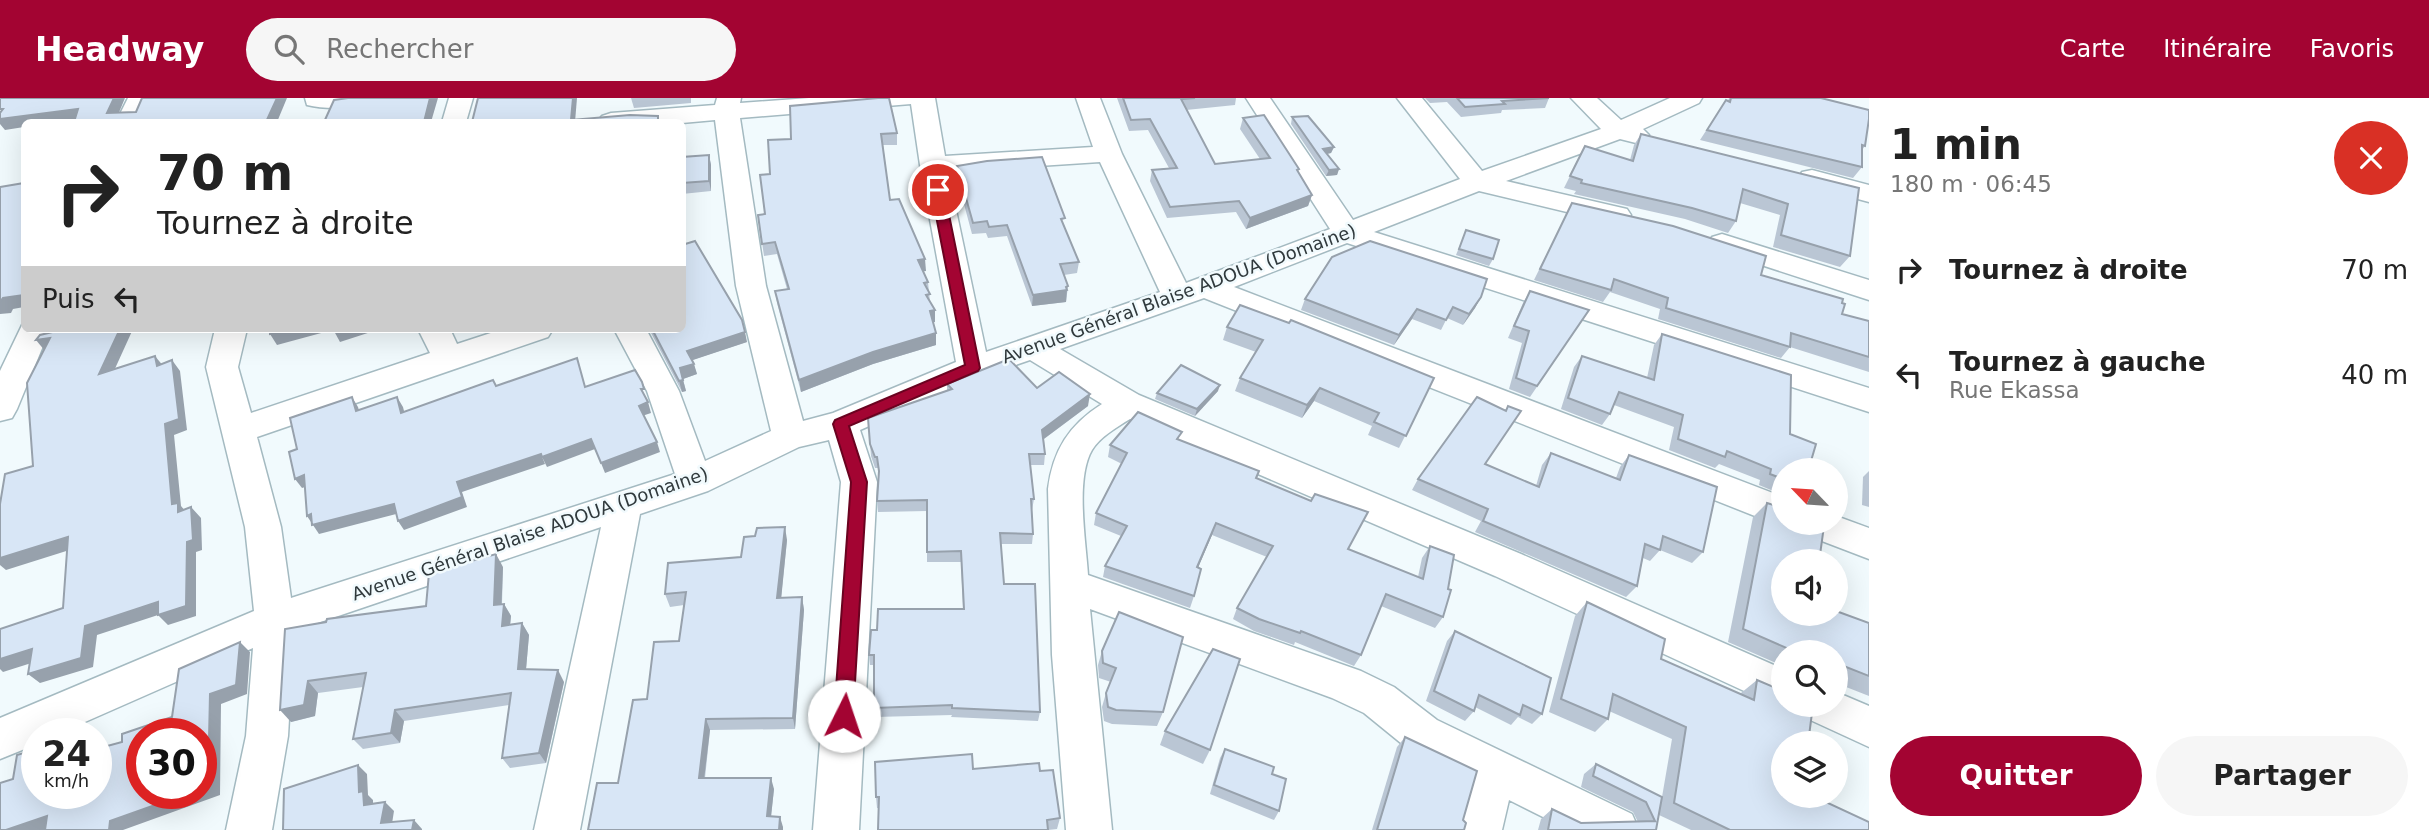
<!DOCTYPE html>
<html lang="fr">
<meta charset="utf-8">
<style>
:root{--surface:#fff;--page:#f6f6f6;--text:#222;--muted:#767676;--accent:#a30432}
body{margin:0;font-family:"DejaVu Sans",sans-serif;background:var(--page);color:var(--text);height:100vh;display:flex;flex-direction:column;font-size:26px;white-space:nowrap}
*{box-sizing:border-box;margin:0}
p{font-size:23px;color:var(--muted)}
.icon{flex:none;width:38px;height:38px;fill:none;stroke:currentColor;stroke-width:2;stroke-linecap:round;stroke-linejoin:round}
.map{position:relative;flex:1;overflow:hidden}
.drawer{display:flex;flex-direction:column;background:var(--surface);width:560px}
.drawer>*{flex:none}
.top-card{position:absolute;left:21px;top:21px;width:665px;height:214px;border-radius:10px;box-shadow:0 7px 28px #0002;background:#fff;color:var(--text);overflow:hidden}
.needle{width:46px;rotate:295deg}
.buttons{position:absolute;left:1771px;top:360px;display:grid;gap:14px}
.buttons a{display:grid;place-items:center;width:77px;height:77px;border-radius:50%;background:var(--surface);box-shadow:0 7px 28px #0002;font-size:35px}
.speed{position:absolute;left:21px;top:620px;display:flex;gap:14px;font-size:35px;font-weight:700;text-align:center}
.speed>*{display:grid;place-content:center;width:91px;height:91px;border-radius:50%;background:var(--surface);box-shadow:0 7px 28px #0002;line-height:1}
.speed small{font-size:18px;font-weight:400}
.speed .limit{border:10px solid #d22;background:#fff;color:#111}
.pin{position:absolute;display:grid;place-items:center;width:60px;height:60px;color:#fff;margin:-30px;border:4px solid #fff;border-radius:50%;box-shadow:0 2px 7px #0007}
.me{position:absolute;width:77px;margin:-38px;rotate:4deg;stroke-linejoin:round;filter:drop-shadow(0 0 5px #0008)}
.turn{display:flex;align-items:center;gap:24px;height:147px;padding:0 21px;font-size:32px}
.turn .icon{width:91px;height:91px;stroke-width:2.5}
.turn b{display:block;font-size:49px;line-height:60px}
.then{display:flex;align-items:center;height:66px;padding:0 21px;background:#0003;gap:14px;font-size:26px}
.round{display:grid;place-items:center;flex:none;width:74px;height:74px;border-radius:37px;background:var(--page)}
.summary{display:flex;align-items:center;justify-content:space-between;height:119px;padding:0 21px}
h1{font-size:42px;font-weight:800;line-height:52px}
.button{display:flex;gap:14px;margin-top:auto;padding:14px 21px}
.button a{flex:1;height:80px;border-radius:42px;background:var(--accent);color:#fff;font-size:28px;font-weight:800;line-height:80px;text-align:center}
.button a+a{background:var(--page);color:var(--text)}
ul{padding:0;list-style:none}
li{display:flex;align-items:center;gap:21px;height:105px;padding:0 21px}
li div{flex:1}
li b{display:block;font-size:26px}
li em{font-style:normal}
header{display:flex;align-items:center;gap:42px;box-sizing:border-box;height:98px;padding:0 35px;background:var(--accent);color:#fff}
header strong{font-size:33px}
nav{display:flex;gap:38px;margin-inline-start:auto;font-size:24px}
.search{width:490px;height:63px;background:var(--page);display:flex;align-items:center;gap:18px;box-sizing:border-box;padding:0 24px;border-radius:38px;color:var(--muted);font-size:26px}
main{display:flex;flex:1;min-height:0}
.map>svg:first-child{display:block}
</style>
<header>
<strong>Headway</strong>
<div class="search"><svg class="icon" aria-label="search" viewBox="0 0 24 24"><circle cx="10" cy="10" r="6"/><path d="M15 15l6 6"/></svg>Rechercher</div>
<nav><a>Carte</a><a>Itinéraire</a><a>Favoris</a></nav>
</header>
<main>
<div class="map">
<svg width="1869" height="732" viewBox="0 0 1869 732">
<rect width="100%" height="100%" fill="#f1fafd"/>
<g fill="none" stroke-linecap="round" stroke-linejoin="round">
<g stroke="#a4bac1" stroke-width="3">
<g id="street">
<polygon points="128,0 152,0 141,24 116,24"/>
<path d="M305 0H378L375 5C355 10 327 12 307 7Z"/>
<polygon points="449,0 473,0 466,24 442,24"/>
<path d="M717 0H741L740 5 809 0H935L945 58 1093 49 1076 0H1100L1122 56 1186 185 1330 131 1246 0H1270L1353 122 1460 81 1397 0H1422L1482 73 1601 31 1571 0H1597L1621 22 1670 0H1702L1699 5 1643 31 1649 37 1645 42 1636 45 1620 41 1506 83 1627 111 1631 117 1627 123 1617 126 1479 93 1374 134 1869 290V314L1347 145 1234 189 1783 399V425H1793L1783 428 1770 424 1204 200 1060 251 1139 297 1521 456 1783 571V607H1789L1783 610 1768 604 1495 478 1130 321C1117 329 1100 339 1092 352 1075 381 1086 444 1088 477L1361 573 1394 589 1437 622 1632 716 1639 732H1569L1509 702 1502 732H1456L1470 682 1407 650 1364 615 1332 600 1090 511 1112 732H1066L1052 557 1048 391C1053 352 1069 327 1102 306L1030 262 984 278 860 332 877 384 859 732H813L841 384 829 342 799 349 708 393 640 416 580 732H534L601 429 294 533 288 638 272 732H226L246 638 253 550 60 635H37V646L0 661V620L254 513 245 429 206 269 215 231H247L238 269 251 315 430 255 418 231H450L457 246 503 231H553L548 239 257 339 281 429 291 500 675 376 647 293 614 231H646L679 293 705 363 771 333 736 188 715 22 682 25 598 23 602 18 611 15 715 7ZM911 6 920 67 956 264 833 315 803 323 766 188 740 20ZM1100 64 1160 194 986 254 948 74Z"/>
<polygon points="1812,72 1869,87 1869,104 1802,86 1799,80 1802,74"/>
<polygon points="1722,136 1869,182 1869,202 1712,151 1708,145 1712,139"/>
<polygon points="24,223 24,231 50,231 17,311 12,320 0,323 0,273"/>
<polygon points="1836,418 1869,430 1869,461 1801,435 1796,425 1836,425"/>
<polygon points="1836,594 1869,608 1869,649 1806,620 1800,607 1836,607"/>
</g>
</g>
<use href="#street" fill="#fff" fill-rule="evenodd"/>
</g>
<g fill="#bac6d4">
<polygon points="631,0 691,0 691,5 634,10"/>
<polygon points="1117,0 1236,0 1235,7 1186,12 1215,66 1260,61 1240,31 1243,20 1298,74 1312,97 1308,108 1246,131 1236,114 1167,120 1150,83 1152,72 1169,70 1148,32 1129,33"/>
<polygon points="1425,0 1549,0 1545,10 1502,12 1501,15 1461,19 1447,4 1430,5"/>
<polygon points="1729,0 1821,0 1865,48 1862,52 1862,69 1853,80 1700,42 1726,2 1728,3"/>
<polygon points="1292,19 1334,49 1331,55 1327,56 1339,71 1337,77 1326,78 1291,26"/>
<polygon points="897,35 897,47 883,47 890,102 926,173 923,173 928,184 930,204 935,224 933,224 936,235 936,247 873,266 801,294 777,205 775,193 787,191 777,156 764,158 758,117 765,116 770,76 768,42"/>
<polygon points="1641,36 1859,90 1850,158 1840,169 1773,149 1780,117 1740,105 1736,123 1728,135 1685,121 1574,96 1576,93 1564,90 1585,48 1630,62 1634,47"/>
<polygon points="709,57 711,67 711,93 682,96 682,59"/>
<polygon points="957,68 1064,128 1079,164 1077,175 1064,177 1068,188 1066,204 1032,208 1007,138 988,140 986,135 972,136 957,80"/>
<polygon points="1572,105 1761,177 1842,216 1869,223 1869,274 1790,249 1781,260 1658,221 1660,211 1610,194 1603,204 1534,182"/>
<polygon points="1466,132 1493,161 1489,168 1456,157"/>
<polygon points="1530,193 1589,212 1530,299 1509,291 1522,245 1508,240 1523,205"/>
<polygon points="1481,199 1475,210 1463,227 1447,220 1441,232 1412,221 1394,247 1301,212 1305,201"/>
<polygon points="1227,229 1434,280 1399,350 1368,337 1372,328 1314,303 1302,320 1235,293 1240,280 1256,254 1223,242"/>
<polygon points="649,231 682,231 747,244 692,262 697,276 683,281 686,293 682,294"/>
<polygon points="1662,236 1790,336 1783,373 1783,397 1759,387 1760,382 1719,366 1715,370 1669,352 1674,329 1614,307 1610,316 1602,327 1561,311 1574,269 1582,258 1647,280 1654,247"/>
<polygon points="947,286 1037,290 1088,308 1044,341 1045,356 1044,367 1030,367 1034,401 1032,412 1033,436 1032,446 1001,446 1004,486 1040,614 1038,623 951,619 952,617 875,619 874,567 870,567 869,557 877,532 963,511 961,464 927,464 927,413 878,414 877,403 879,377 878,370 875,370 871,358 868,320 947,293"/>
<polygon points="1218,293 1195,318 1155,301 1157,295"/>
<polygon points="1508,308 1485,366 1536,388 1542,367 1551,355 1616,380 1620,369 1629,357 1703,454 1692,465 1660,452 1650,463 1643,460 1637,488 1626,499 1475,434 1481,423 1412,392 1418,381 1505,312"/>
<polygon points="1180,342 1259,373 1257,380 1348,451 1418,479 1422,460 1430,448 1443,519 1435,530 1381,508 1361,557 1354,568 1295,544 1294,547 1254,533 1233,521 1237,510 1267,459 1212,437 1198,470 1194,498 1190,510 1103,479 1105,468 1121,438 1094,427 1096,415 1122,366 1108,359 1110,347"/>
<polygon points="1869,373 1869,409 1862,407 1863,379"/>
<polygon points="1767,405 1783,516 1869,525 1869,598 1836,585 1836,555 1783,555 1783,568 1728,544 1753,419"/>
<polygon points="787,442 781,500 802,499 804,512 795,631 710,632 705,680 774,691 771,718 783,729 618,685 647,601 679,543 684,507 670,509 665,496"/>
<polygon points="503,469 502,506 504,506 511,518 510,526 522,525 529,537 526,571 564,584 546,665 510,670 502,660 509,607 404,623 400,645 363,651 353,641 363,589 318,595 315,618 291,624 285,531 426,508"/>
<polygon points="1587,504 1661,561 1741,596 1741,595 1757,582 1783,698 1869,732 1691,732 1659,717 1656,732 1538,732 1541,721 1552,711 1581,725 1638,724 1633,714 1581,689 1584,676 1596,666 1662,699 1672,641 1609,613 1608,621 1595,634 1549,614 1575,518"/>
<polygon points="1455,533 1542,616 1532,626 1518,619 1511,627 1475,609 1474,613 1465,623 1426,603 1447,543"/>
<polygon points="1102,553 1163,614 1157,628 1112,626 1104,623 1102,609 1106,595 1111,584 1099,580 1098,567"/>
<polygon points="1165,633 1210,652 1203,666 1160,647"/>
<polygon points="1405,639 1463,722 1464,732 1372,732 1397,649"/>
<polygon points="1225,651 1272,676 1279,713 1274,722 1210,696 1220,660"/>
<polygon points="973,671 1040,673 1060,720 1057,731 1048,732 877,710 876,699"/>
</g>
<g fill="#97a1ac">
<polygon points="114,0 125,0 115,24 107,15"/>
<polygon points="277,0 287,0 277,24 266,24"/>
<polygon points="430,0 438,0 431,24 424,24"/>
<polygon points="573,0 577,0 575,24 571,22"/>
<polygon points="78,11 85,22 64,24 24,24 24,29 5,32 0,26 0,21"/>
<polygon points="1334,49 1331,55 1321,57 1323,51"/>
<polygon points="709,57 711,67 711,93 709,83"/>
<polygon points="1339,71 1337,77 1326,78 1329,72"/>
<polygon points="1312,97 1308,108 1246,131 1250,120"/>
<polygon points="925,161 926,173 918,174 918,162"/>
<polygon points="1067,192 1066,204 1032,208 1033,197"/>
<polygon points="24,197 24,209 13,211 11,215 0,216 0,204 3,200"/>
<polygon points="1481,199 1475,210 1463,227 1469,216"/>
<polygon points="1417,211 1412,221 1394,247 1399,237"/>
<polygon points="935,212 935,224 930,225 930,213"/>
<polygon points="120,231 133,231 108,286 99,276"/>
<polygon points="290,231 336,231 277,247 270,236"/>
<polygon points="341,231 377,231 377,232 340,244 334,233"/>
<polygon points="745,234 747,244 690,263 687,253"/>
<polygon points="936,235 936,247 873,266 801,294 799,282 873,254"/>
<polygon points="50,240 45,253 36,242"/>
<polygon points="155,258 164,269 157,268"/>
<polygon points="172,262 180,273 187,332 174,337 181,408 187,415 187,424 172,406 165,326"/>
<polygon points="694,266 697,276 683,281 680,270"/>
<polygon points="683,282 686,293 682,294 679,283"/>
<polygon points="1220,287 1218,293 1195,318 1197,311"/>
<polygon points="1320,290 1314,303 1302,320 1307,307"/>
<polygon points="1090,296 1088,308 1041,343 1042,332"/>
<polygon points="352,299 358,309 362,323 356,313"/>
<polygon points="397,299 403,309 407,325 401,315"/>
<polygon points="648,304 651,315 642,318 639,308"/>
<polygon points="591,341 595,351 547,369 542,359"/>
<polygon points="657,344 660,354 605,375 601,365"/>
<polygon points="541,356 545,366 462,394 467,409 404,432 398,423 457,384"/>
<polygon points="304,377 311,387 302,390 295,381"/>
<polygon points="394,406 400,415 319,436 307,418"/>
<polygon points="191,409 201,420 202,452 196,454 196,518 168,527 158,517 97,537 93,569 40,585 28,576 187,444"/>
<polygon points="1216,425 1212,437 1193,481 1197,469"/>
<polygon points="785,429 787,442 780,512 777,500"/>
<polygon points="68,439 79,449 6,472 0,467 0,460"/>
<polygon points="496,456 503,469 501,519 494,507"/>
<polygon points="802,499 804,512 795,631 793,620"/>
<polygon points="504,506 511,518 509,539 502,528"/>
<polygon points="522,525 529,537 525,583 518,571"/>
<polygon points="240,544 250,554 247,596 221,606 220,697 123,732 109,732 110,723 189,695 201,695 210,596"/>
<polygon points="32,551 44,561 3,574 0,571 0,561"/>
<polygon points="558,572 564,584 546,665 539,655"/>
<polygon points="308,583 318,595 315,618 291,624 280,612"/>
<polygon points="395,612 404,623 400,645 391,635"/>
<polygon points="706,621 710,632 703,690 699,680"/>
<polygon points="358,667 367,676 368,697 373,702 373,716 364,707 359,694"/>
<polygon points="771,680 774,691 770,728 767,718"/>
<polygon points="385,704 394,713 391,732 381,725"/>
<polygon points="47,718 46,732 6,732"/>
<polygon points="780,719 783,729 783,732 779,732"/>
<polygon points="414,722 422,731 422,732 412,732"/>
</g>
<g fill="#d8e6f6" stroke="#97a1ac" stroke-width="2">
<polygon points="0,0 114,0 107,15 136,14 142,0 277,0 266,24 74,24 78,11 0,21 0,15 3,11 0,11"/>
<polygon points="348,0 430,0 424,24 324,24 334,2"/>
<polygon points="478,0 573,0 571,22 630,17 658,18 658,24 472,24"/>
<polygon points="878,0 889,0 897,35 881,36 890,102 899,101 925,161 918,162 928,184 924,185 930,196 926,197 935,212 930,213 936,235 873,254 799,282 775,193 789,191 775,144 762,146 758,117 765,116 760,77 770,76 768,42 791,41 790,8"/>
<polygon points="1123,0 1195,0 1181,1 1215,66 1270,60 1243,20 1264,17 1299,71 1297,72 1312,97 1250,120 1239,103 1170,109 1152,72 1177,70 1150,21 1131,22"/>
<polygon points="1457,0 1549,0 1502,3 1505,6 1465,9"/>
<polygon points="1731,0 1821,0 1869,12 1869,21 1865,48 1862,47 1862,69 1707,32 1726,2 1730,4"/>
<polygon points="1308,18 1334,49 1323,51 1339,71 1329,72 1292,19"/>
<polygon points="1641,36 1859,90 1850,158 1781,137 1788,106 1743,91 1736,123 1692,110 1581,85 1582,82 1570,78 1585,48 1633,63"/>
<polygon points="709,57 709,83 682,85 682,59"/>
<polygon points="1042,59 1065,120 1061,121 1079,164 1060,166 1068,188 1066,189 1067,192 1033,197 1007,127 989,129 987,123 973,125 957,68 987,63"/>
<polygon points="24,85 24,197 3,200 0,204 0,89"/>
<polygon points="1572,105 1673,128 1766,158 1761,177 1843,201 1842,205 1845,206 1842,216 1869,223 1869,259 1791,235 1790,249 1666,210 1668,200 1614,181 1611,192 1540,171"/>
<polygon points="1466,132 1499,142 1493,161 1459,151"/>
<polygon points="695,143 742,222 745,234 687,253 694,266 680,270 683,282 679,283 652,231 682,231 682,147"/>
<polygon points="1370,143 1487,181 1481,199 1469,216 1453,209 1446,222 1417,211 1399,237 1305,201 1332,159"/>
<polygon points="1530,193 1589,212 1537,288 1516,280 1529,233 1514,228"/>
<polygon points="1240,207 1289,225 1291,222 1434,280 1406,338 1374,324 1379,315 1320,290 1307,307 1240,280 1263,242 1227,229"/>
<polygon points="65,231 120,231 99,276 155,258 157,268 172,262 179,321 165,326 172,406 178,405 178,414 191,409 193,442 187,444 186,508 158,517 158,504 85,528 81,560 28,576 32,551 0,561 0,531 63,510 68,439 0,460 0,406 5,376 33,368 27,285 50,240 36,242 40,237"/>
<polygon points="270,231 290,231 270,236"/>
<polygon points="1662,236 1791,277 1790,336 1816,346 1808,373 1783,373 1783,381 1770,376 1771,371 1727,353 1725,359 1678,341 1683,317 1619,294 1610,316 1568,300 1582,258 1654,282"/>
<polygon points="577,260 585,289 635,272 642,284 644,291 641,291 648,304 639,308 657,344 601,365 591,341 542,359 541,356 457,384 462,399 398,423 394,406 312,427 311,416 307,418 304,377 295,381 289,354 297,351 290,320 352,299 356,313 397,299 401,315 493,282 496,288"/>
<polygon points="1009,261 1037,290 1059,274 1090,296 1042,332 1045,356 1029,356 1034,401 1031,401 1033,436 1000,435 1004,486 1035,486 1040,614 952,610 952,607 874,610 874,557 869,557 871,532 877,532 878,511 964,511 961,453 927,454 927,402 877,403 879,373 877,359 875,359 870,346 868,320 952,291 947,286"/>
<polygon points="1181,267 1220,287 1197,311 1157,295"/>
<polygon points="1477,299 1506,313 1508,308 1521,313 1485,366 1539,389 1551,355 1620,382 1629,357 1717,389 1703,454 1663,438 1660,452 1645,446 1637,488 1483,423 1488,411 1418,381"/>
<polygon points="1138,314 1182,334 1177,341 1259,373 1256,380 1311,403 1315,396 1368,414 1348,451 1423,481 1430,448 1454,457 1448,491 1451,492 1443,519 1386,496 1361,557 1301,533 1300,535 1259,521 1237,510 1273,448 1216,425 1197,469 1201,471 1194,498 1105,468 1127,428 1096,415 1127,355 1110,347"/>
<polygon points="1767,405 1783,410 1783,425 1816,425 1824,428 1819,464 1783,464 1783,516 1836,516 1836,513 1869,525 1869,578 1836,565 1836,555 1798,555 1743,531"/>
<polygon points="785,429 777,500 802,499 793,620 706,621 699,680 771,680 767,718 780,719 779,732 588,732 597,685 618,685 633,602 647,601 654,544 679,543 686,494 665,496 668,465 741,459 744,439 755,438 757,430"/>
<polygon points="496,456 494,507 504,506 502,528 522,525 518,571 558,572 539,655 502,660 511,595 395,612 391,635 353,641 366,575 308,583 304,607 280,612 285,531 326,524 327,521 426,508 429,475"/>
<polygon points="1587,504 1665,541 1661,561 1754,602 1757,582 1783,593 1783,607 1813,607 1808,646 1783,646 1783,698 1813,698 1869,724 1869,732 1730,732 1674,705 1686,629 1613,596 1608,621 1561,601"/>
<polygon points="1119,514 1183,539 1163,614 1116,612 1108,609 1106,595 1116,570 1103,565 1102,553"/>
<polygon points="1455,533 1551,580 1542,616 1523,607 1520,617 1479,597 1474,613 1434,593"/>
<polygon points="240,544 236,587 210,596 208,688 201,690 201,635 142,635 142,695 189,695 110,723 109,732 45,732 47,718 6,732 0,732 0,685 13,681 17,657 37,651 37,695 96,695 96,651 122,644 122,636 172,619 179,571"/>
<polygon points="1213,551 1240,561 1210,652 1165,633"/>
<polygon points="1405,639 1477,673 1463,722 1466,725 1464,732 1377,732"/>
<polygon points="1225,651 1274,669 1272,676 1286,681 1279,713 1214,687"/>
<polygon points="972,656 973,671 1039,665 1040,673 1053,672 1060,720 1047,722 1048,732 878,732 879,699 876,699 875,664"/>
<polygon points="1596,666 1662,699 1656,732 1548,732 1552,711 1581,725 1655,723 1646,704 1593,678"/>
<polygon points="358,667 359,694 363,693 364,707 385,704 381,725 414,722 412,732 283,732 284,691"/>
</g>
<polygon fill="#a30432" stroke="#6a0320" stroke-width="2" points="938,88 944,92 980,270 978,273 849,328 867,384 853,618 850,624 844,626 837,624 834,618 851,384 833,326 835,322 965,267 931,92"/>
<g text-anchor="middle" stroke-width="5" stroke-linejoin="round" paint-order="stroke">
<g font-size="18" fill="#30393c" stroke="#f1fafd">
<text transform="translate(1179 196) rotate(-20)" y="6">Avenue Général Blaise ADOUA (Domaine)</text>
<text transform="translate(530 436) rotate(-19)" y="6">Avenue Général Blaise ADOUA (Domaine)</text>
</g>
</g>
</svg>
<div class="buttons">
<a><svg class="needle" viewBox="-14 -14 28 28"><path d="M0-13l5 13h-10z" fill="#e53935"/><path d="M0 13l5-13h-10z" fill="#767676"/></svg></a>
<a><svg class="icon" aria-label="sound" viewBox="0 0 24 24"><path d="M4 9h4l5-4v14l-5-4H4zM17 9q2 3 0 6"/></svg></a>
<a><svg class="icon" aria-label="search" viewBox="0 0 24 24"><circle cx="10" cy="10" r="6"/><path d="M15 15l6 6"/></svg></a>
<a><svg class="icon" aria-label="layers" viewBox="0 0 24 24"><path d="M12 4l9 5-9 5-9-5zM3 14l9 5 9-5"/></svg></a>
</div>
<div class="speed"><div>24<small>km/h</small></div><div class="limit">30</div></div>
<div class="pin" style="left:938px;top:92px;background:#d93025"><svg class="icon" aria-label="arrive" viewBox="0 0 24 24"><path d="M6 21V4h12l-3 4 3 4H6"/></svg></div>
<svg class="me" style="left:844px;top:618px" viewBox="-20 -20 40 40"><circle r="19" fill="#fff"/><path d="M0-13L10 11 0 6-10 11z" fill="#a30432"/></svg>
<div class="top-card">
<div class="turn"><svg class="icon" aria-label="right" viewBox="0 0 24 24"><path d="M7 20v-9h11M14 6l5 5-5 5"/></svg><div><b>70 m</b>Tournez à droite</div></div>
<div class="then">Puis<svg class="icon" aria-label="left" viewBox="0 0 24 24"><path d="M17 20v-9H6M10 6l-5 5 5 5"/></svg></div>
</div>
</div>
<section class="drawer">
<div class="summary"><div><h1>1 min</h1><p>180 m · 06:45</p></div><a class="round" style="background:#d93025;color:#fff"><svg class="icon" aria-label="close" viewBox="0 0 24 24"><path d="M6 6l12 12M18 6L6 18"/></svg></a></div>
<ul>
<li><svg class="icon" aria-label="right" viewBox="0 0 24 24"><path d="M7 20v-9h11M14 6l5 5-5 5"/></svg><div><b>Tournez à droite</b></div><em>70 m</em></li>
<li><svg class="icon" aria-label="left" viewBox="0 0 24 24"><path d="M17 20v-9H6M10 6l-5 5 5 5"/></svg><div><b>Tournez à gauche</b><p>Rue Ekassa</p></div><em>40 m</em></li>
</ul>
<div class="button"><a>Quitter</a><a>Partager</a></div>
</section>
</main>
